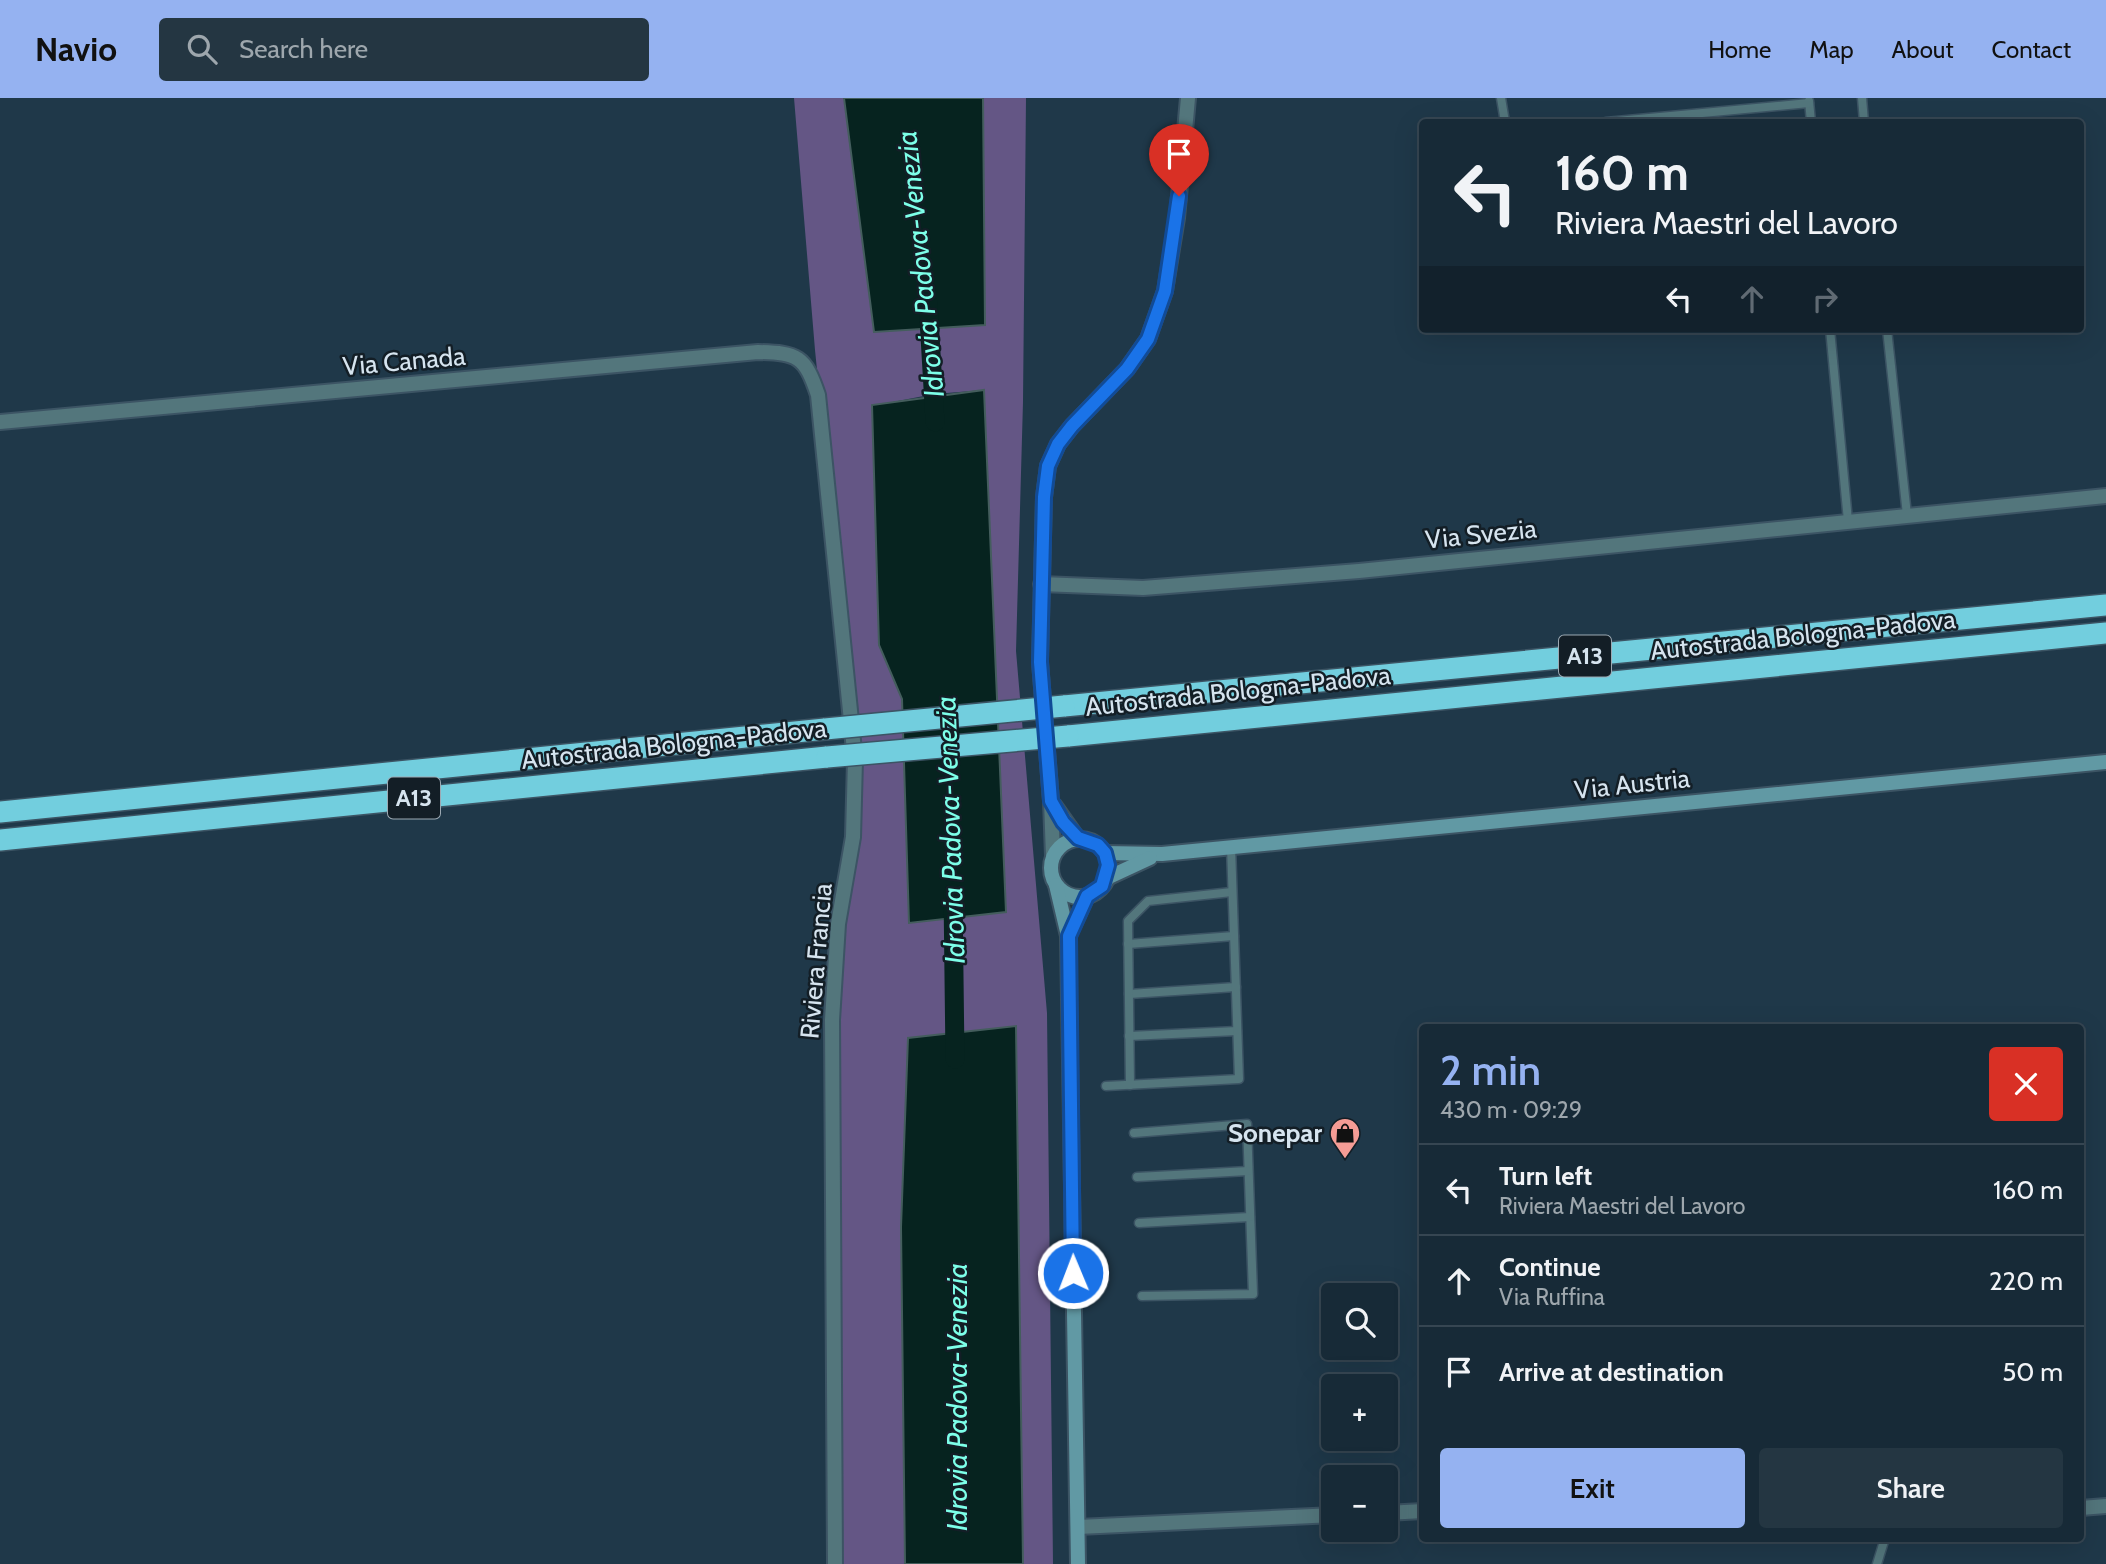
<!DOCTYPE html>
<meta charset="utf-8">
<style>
:root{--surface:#172a37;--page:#243642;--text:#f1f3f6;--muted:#9ea7ad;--line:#364652;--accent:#95b2f1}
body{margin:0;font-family:Cabin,sans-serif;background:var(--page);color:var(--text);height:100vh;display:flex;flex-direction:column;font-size:26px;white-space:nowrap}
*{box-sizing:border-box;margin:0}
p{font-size:23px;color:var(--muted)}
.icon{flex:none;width:38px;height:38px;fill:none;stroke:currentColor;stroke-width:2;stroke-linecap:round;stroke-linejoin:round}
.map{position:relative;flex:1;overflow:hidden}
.drawer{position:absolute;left:1419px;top:926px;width:665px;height:518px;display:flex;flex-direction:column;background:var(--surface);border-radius:7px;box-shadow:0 7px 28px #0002,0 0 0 2px var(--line)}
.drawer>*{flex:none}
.banner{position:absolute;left:1419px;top:21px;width:665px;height:214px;border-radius:7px;box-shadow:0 7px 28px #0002,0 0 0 2px var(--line);background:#172a37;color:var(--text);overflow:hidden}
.fabs{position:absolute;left:1321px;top:1185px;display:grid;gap:14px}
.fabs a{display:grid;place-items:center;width:77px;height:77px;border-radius:7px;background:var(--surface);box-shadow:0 7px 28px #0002,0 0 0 2px var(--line);font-size:35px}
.pin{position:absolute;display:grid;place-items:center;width:60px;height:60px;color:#fff;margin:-72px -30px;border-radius:50% 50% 50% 0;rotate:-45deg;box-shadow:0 0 7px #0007}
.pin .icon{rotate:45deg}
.me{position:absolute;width:77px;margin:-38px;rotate:359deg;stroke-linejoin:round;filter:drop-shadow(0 0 5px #0008)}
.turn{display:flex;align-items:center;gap:24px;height:147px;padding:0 21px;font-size:32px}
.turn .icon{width:91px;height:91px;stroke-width:2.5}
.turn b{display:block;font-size:49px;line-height:60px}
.lanes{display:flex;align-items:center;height:66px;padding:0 21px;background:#0003;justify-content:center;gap:35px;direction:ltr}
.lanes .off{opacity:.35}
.round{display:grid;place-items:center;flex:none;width:74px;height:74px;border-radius:7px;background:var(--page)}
.summary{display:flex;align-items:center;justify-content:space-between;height:119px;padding:0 21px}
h1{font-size:42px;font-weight:600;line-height:52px;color:var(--accent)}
.primary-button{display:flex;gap:14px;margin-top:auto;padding:14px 21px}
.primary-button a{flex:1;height:80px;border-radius:7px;background:var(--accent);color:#111;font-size:28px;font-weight:600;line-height:80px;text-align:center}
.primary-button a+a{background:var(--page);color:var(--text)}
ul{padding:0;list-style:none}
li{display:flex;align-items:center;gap:21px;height:91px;padding:0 21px;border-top:2px solid var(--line)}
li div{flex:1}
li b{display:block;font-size:26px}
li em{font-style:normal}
header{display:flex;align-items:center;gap:42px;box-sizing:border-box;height:98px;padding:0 35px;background:var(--accent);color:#111}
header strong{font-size:33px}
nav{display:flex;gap:38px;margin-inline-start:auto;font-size:24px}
.search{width:490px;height:63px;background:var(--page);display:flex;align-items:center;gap:18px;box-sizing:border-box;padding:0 24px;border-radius:7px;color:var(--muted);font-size:26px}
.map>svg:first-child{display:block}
</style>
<header>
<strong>Navio</strong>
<div class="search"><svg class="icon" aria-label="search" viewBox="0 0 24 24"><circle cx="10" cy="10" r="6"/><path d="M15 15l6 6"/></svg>Search here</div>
<nav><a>Home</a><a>Map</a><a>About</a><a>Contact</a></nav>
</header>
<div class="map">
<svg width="2106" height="1466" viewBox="0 0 2106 1466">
<rect width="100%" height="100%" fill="#1f3849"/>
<path fill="#645685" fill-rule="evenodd" d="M794 0H844L874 234 984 8 983 0H1026L1023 304 1016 553 1047 915 1053 1466H1023L1016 928 901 1129 905 1466H839L832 922 853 739 848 578 815 252ZM984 292 993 546 909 825 902 601 872 308 934 296Z"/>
<g fill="#06231f" stroke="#445d5d" stroke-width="2">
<polygon points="844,0 983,0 985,227 874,234"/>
<polygon points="984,292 1006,814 909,825 902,601 879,547 872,307"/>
<polygon points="1016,928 1023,1466 905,1466 901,1129 908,940"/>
</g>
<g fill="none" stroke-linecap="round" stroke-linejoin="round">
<g stroke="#06231f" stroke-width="19">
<polyline points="928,204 935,324"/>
<polyline points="953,795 955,961"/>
</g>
<g stroke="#3c5464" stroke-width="11">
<g id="lane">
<polyline points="1501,0 1505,24"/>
<polyline points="1862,0 1864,24"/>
<polyline points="1809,3 1811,24"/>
<polyline points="1606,24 1809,5"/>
<polyline points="1830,231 1848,423"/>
<polyline points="1887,231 1907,417"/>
<polyline points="1128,846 1234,838"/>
<polyline points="1129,896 1236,889"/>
<polyline points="1129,938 1237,933"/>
<polyline points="1130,987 1128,823 1148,803 1232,794"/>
<polyline points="1106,988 1239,981 1231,749"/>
<polyline points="1134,1035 1247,1026 1253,1196 1142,1198"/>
<polyline points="1137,1079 1248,1073"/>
<polyline points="1139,1125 1250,1119"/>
<polyline points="1877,1466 1885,1440"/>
</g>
</g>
<g stroke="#3c5464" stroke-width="18">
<g id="street">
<path d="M0 324 758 254C798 255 805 258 818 297L855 662 853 739 838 826 832 922 835 1466"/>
<polyline points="1041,486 1143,490 1359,473 2106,398"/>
<polyline points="1054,707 1078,741"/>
<polyline points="1053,758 1051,703 1040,564 1044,399 1048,368 1058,346 1072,328 1127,271 1148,241 1165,193 1177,120 1188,0"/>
<polyline points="2081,1410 2106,1408"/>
<polyline points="1386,1415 1423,1413"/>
<polyline points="1078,1429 1334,1417"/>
</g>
</g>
<g stroke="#3c5464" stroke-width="18">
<g id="secondary">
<circle cx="1080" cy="770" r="29"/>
<polyline points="1105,755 1162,756 2106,664"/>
<polyline points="1107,780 1150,760"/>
<polyline points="1056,787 1068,838 1078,1466"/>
<polyline points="1069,837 1087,798"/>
</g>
</g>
<g stroke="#3c5464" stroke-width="24">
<g id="highway">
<polyline points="1064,608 2106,507"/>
<polyline points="1068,638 2106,535"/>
<polyline points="0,714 825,631"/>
<polyline points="0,742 827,659"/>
</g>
</g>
<use href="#lane" stroke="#53767c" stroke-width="8"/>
<use href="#street" stroke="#53767c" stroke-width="14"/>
<use href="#secondary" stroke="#6199a4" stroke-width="14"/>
<use href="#highway" stroke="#72cede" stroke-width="21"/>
<g stroke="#3c5464" stroke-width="24" stroke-linecap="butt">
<g id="highway-bridge">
<polyline points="825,631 1064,608"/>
<polyline points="827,659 1068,638"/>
</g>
</g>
<use href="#highway-bridge" stroke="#72cede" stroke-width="21"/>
</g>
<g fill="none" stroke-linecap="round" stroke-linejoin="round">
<g stroke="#114b97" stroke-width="18">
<polyline id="route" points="1073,1175 1069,838 1087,798 1102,788 1108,767 1105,755 1098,747 1078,740 1063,724 1051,703 1040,564 1044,399 1048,368 1058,346 1072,328 1127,271 1148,241 1165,193 1179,98"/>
</g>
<use href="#route" stroke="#1a73e8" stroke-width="12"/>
</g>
<defs>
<g id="shop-pin" transform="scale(1.575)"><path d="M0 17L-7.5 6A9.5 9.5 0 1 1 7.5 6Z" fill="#f59c95" stroke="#131e26"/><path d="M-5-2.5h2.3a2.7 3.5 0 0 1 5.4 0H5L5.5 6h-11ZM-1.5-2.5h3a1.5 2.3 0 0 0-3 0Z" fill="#111"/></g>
</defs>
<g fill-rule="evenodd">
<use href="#shop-pin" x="1345" y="1035"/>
</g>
<g text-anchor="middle" stroke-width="5" stroke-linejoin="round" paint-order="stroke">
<g fill="#131e26" stroke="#9ca9b3" stroke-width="2">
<rect x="1559" y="537.5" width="52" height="41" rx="5"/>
<rect x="388" y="679.5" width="52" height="41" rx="5"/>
</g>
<g font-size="24" font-weight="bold" fill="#d6e4ef">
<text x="1585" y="566">A13</text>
<text x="414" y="708">A13</text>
</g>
<g font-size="26" fill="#d6e4ef" stroke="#131e26">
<text transform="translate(404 263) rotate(-5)" y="9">Via Canada</text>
<text transform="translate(1481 436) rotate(-6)" y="9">Via Svezia</text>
<text transform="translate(1803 537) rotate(-6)" y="9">Autostrada Bologna-Padova</text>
<text transform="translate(1238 593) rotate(-6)" y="9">Autostrada Bologna-Padova</text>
<text transform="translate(674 646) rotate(-6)" y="9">Autostrada Bologna-Padova</text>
<text transform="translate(1632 686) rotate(-6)" y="9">Via Austria</text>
<text transform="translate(816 863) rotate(-85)" y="9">Riviera Francia</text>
</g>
<g font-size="26" font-weight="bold" fill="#d6e4ef" stroke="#131e26" text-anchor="end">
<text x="1322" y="1044">Sonepar</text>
</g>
<g font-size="28" font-style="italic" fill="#7dffe9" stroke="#131e26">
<text transform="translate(920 166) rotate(-96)" y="10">Idrovia Padova-Venezia</text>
<text transform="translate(950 732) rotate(-92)" y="10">Idrovia Padova-Venezia</text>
<text transform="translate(957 1299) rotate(-90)" y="10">Idrovia Padova-Venezia</text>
</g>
</g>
</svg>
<div class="fabs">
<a><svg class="icon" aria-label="search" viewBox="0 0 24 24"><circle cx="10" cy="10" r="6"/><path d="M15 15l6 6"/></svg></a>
<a>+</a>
<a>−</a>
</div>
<div class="pin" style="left:1179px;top:98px;background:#d93025"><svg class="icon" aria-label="arrive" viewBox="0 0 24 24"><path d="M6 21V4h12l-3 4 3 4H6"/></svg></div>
<svg class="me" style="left:1073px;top:1175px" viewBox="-20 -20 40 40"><circle r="17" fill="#1a73e8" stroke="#fff" stroke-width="3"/><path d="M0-11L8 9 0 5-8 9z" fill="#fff"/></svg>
<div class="banner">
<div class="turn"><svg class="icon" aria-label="left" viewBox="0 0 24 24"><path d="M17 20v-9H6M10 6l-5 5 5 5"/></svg><div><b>160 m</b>Riviera Maestri del Lavoro</div></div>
<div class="lanes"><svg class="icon" aria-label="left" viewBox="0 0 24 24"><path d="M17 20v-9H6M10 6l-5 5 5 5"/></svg><svg class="icon off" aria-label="ahead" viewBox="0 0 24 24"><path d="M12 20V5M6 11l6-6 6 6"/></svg><svg class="icon off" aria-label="right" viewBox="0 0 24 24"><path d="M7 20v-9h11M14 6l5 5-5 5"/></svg></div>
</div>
<section class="drawer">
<div class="summary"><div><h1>2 min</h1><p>430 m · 09:29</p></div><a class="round" style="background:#d93025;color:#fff"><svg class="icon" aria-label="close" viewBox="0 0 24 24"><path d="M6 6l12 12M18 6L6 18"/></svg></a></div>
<ul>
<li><svg class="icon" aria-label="left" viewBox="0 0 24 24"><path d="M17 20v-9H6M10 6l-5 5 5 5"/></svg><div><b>Turn left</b><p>Riviera Maestri del Lavoro</p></div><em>160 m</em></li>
<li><svg class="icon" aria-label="ahead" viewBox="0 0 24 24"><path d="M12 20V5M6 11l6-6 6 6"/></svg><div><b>Continue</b><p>Via Ruffina</p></div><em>220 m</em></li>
<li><svg class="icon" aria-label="arrive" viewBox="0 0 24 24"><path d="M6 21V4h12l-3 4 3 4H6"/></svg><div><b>Arrive at destination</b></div><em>50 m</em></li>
</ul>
<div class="primary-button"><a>Exit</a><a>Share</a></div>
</section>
</div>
